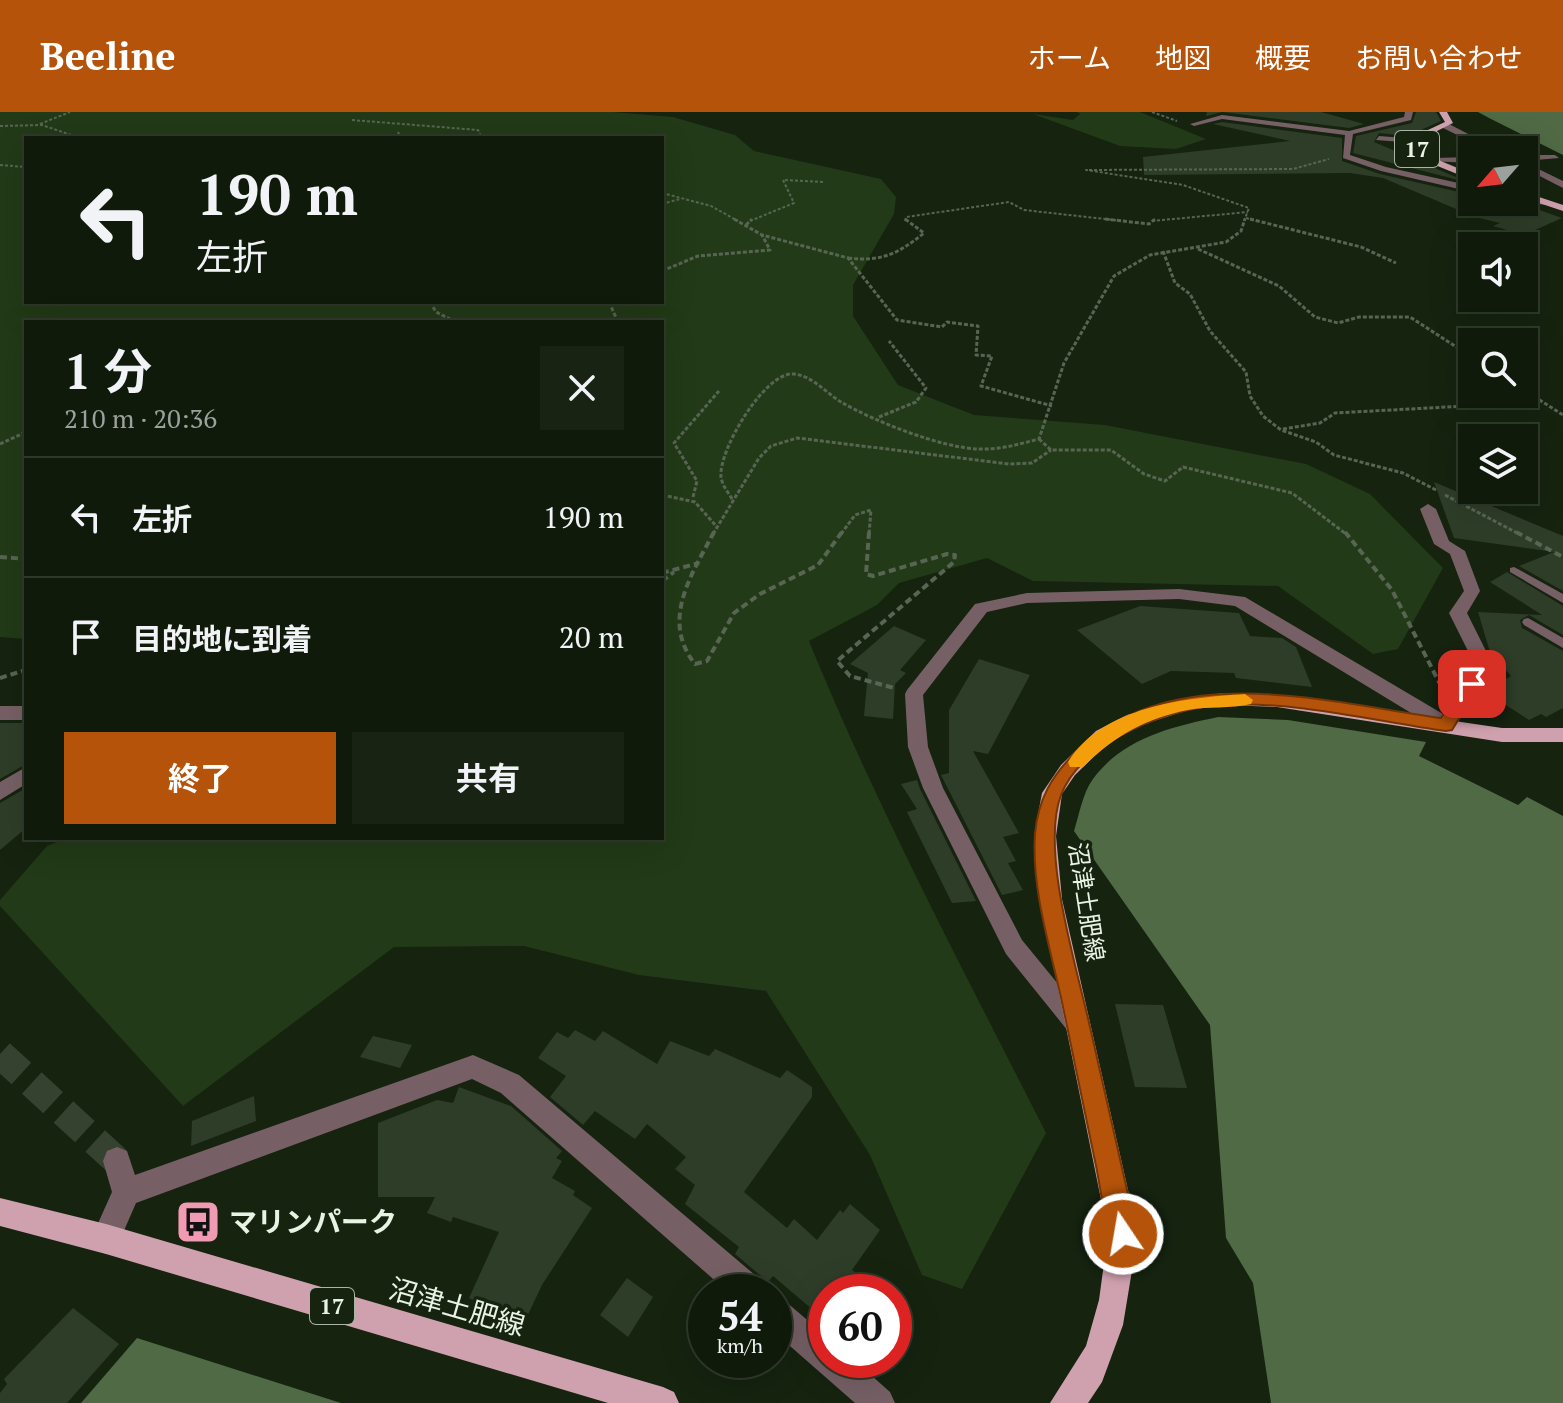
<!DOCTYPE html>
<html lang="ja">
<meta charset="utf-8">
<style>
:root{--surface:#101a0b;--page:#192314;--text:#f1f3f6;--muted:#9ca19d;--line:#30382c;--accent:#b45309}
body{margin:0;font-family:"PT Serif","Noto Sans JP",serif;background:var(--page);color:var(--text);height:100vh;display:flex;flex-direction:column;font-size:30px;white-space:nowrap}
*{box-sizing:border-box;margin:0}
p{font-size:26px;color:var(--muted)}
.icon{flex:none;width:44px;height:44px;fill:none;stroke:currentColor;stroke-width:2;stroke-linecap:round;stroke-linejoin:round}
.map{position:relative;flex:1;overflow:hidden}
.drawer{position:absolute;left:24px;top:208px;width:640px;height:520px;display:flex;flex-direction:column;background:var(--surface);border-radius:0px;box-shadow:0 8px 32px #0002,0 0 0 2px var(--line)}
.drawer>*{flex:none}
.top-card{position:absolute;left:24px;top:24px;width:640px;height:168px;border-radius:0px;box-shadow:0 8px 32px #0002,0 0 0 2px var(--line);background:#101a0b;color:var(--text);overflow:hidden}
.needle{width:52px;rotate:242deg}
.tools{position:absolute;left:1458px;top:24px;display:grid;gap:16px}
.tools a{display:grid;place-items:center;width:80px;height:80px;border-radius:0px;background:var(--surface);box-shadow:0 8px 32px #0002,0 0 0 2px var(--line);font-size:40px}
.speed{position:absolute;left:688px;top:1162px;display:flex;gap:16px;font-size:40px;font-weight:700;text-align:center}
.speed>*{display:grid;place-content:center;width:104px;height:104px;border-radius:50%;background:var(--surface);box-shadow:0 8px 32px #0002,0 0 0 2px var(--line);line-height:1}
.speed small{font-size:20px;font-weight:400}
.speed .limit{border:12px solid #d22;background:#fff;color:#111}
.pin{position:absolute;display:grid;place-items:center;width:68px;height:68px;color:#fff;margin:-34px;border-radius:16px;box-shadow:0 4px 12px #0006}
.me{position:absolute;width:88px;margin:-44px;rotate:348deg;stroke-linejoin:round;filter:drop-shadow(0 0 6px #0008)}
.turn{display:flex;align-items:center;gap:28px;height:168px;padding:0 40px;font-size:36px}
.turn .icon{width:104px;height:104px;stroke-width:2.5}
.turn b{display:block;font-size:56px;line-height:68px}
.round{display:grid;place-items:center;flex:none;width:84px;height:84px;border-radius:0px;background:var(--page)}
.overview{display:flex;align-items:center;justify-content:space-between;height:136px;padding:0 40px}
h1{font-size:48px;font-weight:700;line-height:60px}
.primary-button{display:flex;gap:16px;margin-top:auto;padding:16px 40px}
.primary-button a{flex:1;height:92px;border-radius:0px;background:var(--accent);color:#fff;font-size:32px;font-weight:700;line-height:92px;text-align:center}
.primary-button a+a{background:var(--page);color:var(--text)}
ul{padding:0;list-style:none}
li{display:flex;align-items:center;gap:24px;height:120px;padding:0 40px;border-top:2px solid var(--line)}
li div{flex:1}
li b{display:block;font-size:30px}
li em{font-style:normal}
header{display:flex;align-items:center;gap:48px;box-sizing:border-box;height:112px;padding:0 40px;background:var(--accent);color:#fff}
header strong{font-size:38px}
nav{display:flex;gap:44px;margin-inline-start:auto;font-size:28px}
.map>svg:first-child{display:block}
</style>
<header>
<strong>Beeline</strong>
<nav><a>ホーム</a><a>地図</a><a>概要</a><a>お問い合わせ</a></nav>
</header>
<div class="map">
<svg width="1563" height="1291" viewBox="0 0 1563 1291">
<rect width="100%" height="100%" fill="#15230f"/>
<g fill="#223a17" fill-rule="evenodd">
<path d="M0 0H613L673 5 735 23 754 39 881 67 896 85 894 102 853 173V204L898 273 974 303 1105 313 1306 352 1370 382 1443 456 1398 537 1373 542 1278 474 1033 469 987 446 899 471 877 493 809 529C878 698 964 859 1046 1021L962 1177 922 1163 870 1043 766 879 639 863 524 834 394 835 183 994 0 794V788L47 734 68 726H662V210H26V527L0 525ZM26 26H662V190H26Z"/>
<polygon points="1077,0 1140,0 1206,27 1176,37 1120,34 1033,2 1073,8 1080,2"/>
</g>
<g fill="#4f6a44">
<polygon points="1478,0 1563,0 1563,43 1489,6"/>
<path d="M1218 605 1288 608 1426 630 1419 644 1518 693 1527 685 1563 704V1291H1271L1253 1171 1226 1126 1210 913 1074 719C1079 703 1083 680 1093 667 1123 626 1171 615 1218 605Z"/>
<polygon points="137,1226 341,1291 81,1291"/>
</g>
<g fill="#2e3d28">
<polygon points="1207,0 1321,0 1364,12 1349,16 1222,0 1206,4"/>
<polygon points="1416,0 1436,0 1441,9 1421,18 1398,23 1379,21 1374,30 1470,71 1353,41 1356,24 1412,11"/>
<polygon points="1222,10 1342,26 1342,49 1380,62 1472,83 1472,90 1517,90 1562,106 1524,123 1493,114 1500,111 1475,105 1383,66 1350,61 1144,63 1143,45 1290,29 1213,12"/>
<polygon points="1434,370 1563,424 1563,479 1519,454 1554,440 1454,426"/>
<polygon points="1507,460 1563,494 1563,523 1529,503 1520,508 1522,516 1563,539 1563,596 1546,605 1541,602 1529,608 1495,586 1504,581 1494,574 1511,564 1490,540 1478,500 1542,503 1490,470"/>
<polygon points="1140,494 1239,501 1250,524 1282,526 1296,535 1312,575 1236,566 1234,561 1171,559 1142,572 1077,518"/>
<polygon points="894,514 926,528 900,558 906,561 895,572 893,607 864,604 868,561 850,552"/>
<polygon points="979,547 1030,563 988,642 973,639 1019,721 1003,725 1016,749 1008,751 1023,778 1002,783 941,663 949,661 949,598"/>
<polygon points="0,611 26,611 26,652 0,667"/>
<polygon points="917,668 920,677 976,789 952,791 907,700 917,697 901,672"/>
<polygon points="26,676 26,716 0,738 0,691"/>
<polygon points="1115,892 1163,893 1187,976 1135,975"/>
<polygon points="575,918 595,929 603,919 657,952 670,929 709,944 715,937 780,966 787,958 812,975 812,985 744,1080 787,1116 794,1107 817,1128 840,1098 843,1101 850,1092 880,1118 852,1158 881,1180 826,1180 826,1209 773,1164 768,1170 735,1142 739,1135 685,1092 695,1073 675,1057 686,1045 647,1012 635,1027 595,999 583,1013 550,985 566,964 538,946 557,920 568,926"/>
<polygon points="373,924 412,933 400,956 360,945"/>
<polygon points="459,975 511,994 562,1039 556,1046 562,1049 552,1066 575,1079 573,1083 592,1096 542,1173 524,1211 472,1194 473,1188 469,1186 499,1120 453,1105 451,1110 427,1101 435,1085 378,1085 378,1011 437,988 453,991"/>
<polygon points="254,984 256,1009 191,1034 192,1009"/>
<polygon points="627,1166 653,1185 628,1225 600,1203"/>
<polygon points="73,1196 119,1232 67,1291 0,1291 0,1281 7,1272 4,1267"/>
</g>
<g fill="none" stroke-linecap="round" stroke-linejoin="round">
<polyline stroke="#35422f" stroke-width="29" stroke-dasharray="29 14" stroke-linecap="butt" points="0,942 117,1049"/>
<g stroke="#596553" stroke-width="2" stroke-dasharray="3 2" stroke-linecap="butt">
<polyline points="1152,0 1177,9"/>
<polyline points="352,8 478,18 482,26"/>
<polyline points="40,12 70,0"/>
<polyline points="0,14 42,13 80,26"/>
<polyline points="398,20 401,26"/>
<polyline points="0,53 26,55"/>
<polyline points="662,81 711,94 738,109"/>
<polyline points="662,92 680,87"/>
<polyline points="1246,106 1258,109"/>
<polyline points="750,109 794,91 783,68 825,70"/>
<polyline points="905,109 906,105 1009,90 1024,98 1123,109"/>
<polyline points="1152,109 1248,100"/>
<polyline points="1244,109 1249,96 1183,73 1086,58 1293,57 1329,47"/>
</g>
<g stroke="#596553" stroke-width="3" stroke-dasharray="4 2" stroke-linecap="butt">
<polyline points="734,107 762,123 848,146 897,208 942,215 947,210 978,214 976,243 992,244 981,274 1052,294"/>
<polyline points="1105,107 1149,112 1155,107"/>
<polyline points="1250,107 1361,135 1396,151"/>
<polyline points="746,113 752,107"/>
<polyline points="1198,137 1279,174 1315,205 1338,211 1359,205 1410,205 1472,245"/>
<polyline points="1163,139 1175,171 1190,182 1210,219 1246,260 1250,284 1263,304 1281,318 1316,330 1334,343 1403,361 1436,378"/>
<path d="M848 146C881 150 898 142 924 121L905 107"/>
<polyline points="662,159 698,144 770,138 762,123"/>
<polyline points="430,190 436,200 456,210"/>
<polyline points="609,190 618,210"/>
<polyline points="1524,278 1563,303"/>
<polyline points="879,305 916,290 926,276 889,229"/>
<polyline points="1283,317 1320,311 1335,301 1466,294"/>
<polyline points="1039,327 1051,338 1111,338 1144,362 1165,369 1183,355 1292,381 1346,422"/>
<polyline points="0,332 26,320"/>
<polyline points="662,383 695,390 717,415"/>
<polyline points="1445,383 1519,422"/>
<polyline points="693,385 697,369 674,331 719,279"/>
<path d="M732 387C728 380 722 373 721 365 718 339 765 259 794 262 813 264 826 281 841 290 874 309 941 336 979 337 1000 338 1019 332 1039 327L1064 251 1114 164 1150 143 1226 130 1241 119 1245 107"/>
<polyline points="713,422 759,346 771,334 797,326 1009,352 1032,351 1051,338"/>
<polyline points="841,422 855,403 871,398 869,422"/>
</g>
<g stroke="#596553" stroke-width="4" stroke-dasharray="7 4" stroke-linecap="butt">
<path d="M714 420C692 462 660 508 695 552L707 549 734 501 760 482 818 453 842 420"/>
<polyline points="869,420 866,462 873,464 947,442 955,443 954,450 837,549 850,564 894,576"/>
<polyline points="1345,420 1392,478 1443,578"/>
<polyline points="1516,420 1563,445"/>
<polyline points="0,445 26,447"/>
<polyline points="662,461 699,451"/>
<polyline points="662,469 674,460"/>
<polyline points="0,566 26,558"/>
</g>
<g fill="#766066" fill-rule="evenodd">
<polygon points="1514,455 1563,482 1563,491 1510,460 1510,456"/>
<polygon points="1528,506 1563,526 1563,536 1524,513 1522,510 1524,507"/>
</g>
<g fill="#766066" fill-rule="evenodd">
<polygon points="1405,0 1413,0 1411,8 1353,22 1350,43 1386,55 1472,74 1472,80 1381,59 1343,46 1345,23 1222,7 1194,14 1190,12 1222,3 1349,19 1404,5"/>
<polygon points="1379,24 1416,27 1420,29 1416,31 1376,28"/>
<polygon points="1524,85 1552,90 1547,93 1521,90 1524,90"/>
<polygon points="1428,392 1436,397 1449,429 1465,439 1480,479 1467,501 1493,553 1453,618 1439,618 1235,494 1179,487 1027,491 987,500 923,583 928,635 943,676 1022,828 1090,911 1086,919 1077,922 1068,919 1006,842 923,676 908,635 905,582 907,578 975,492 1027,481 1179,477 1245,485 1443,602 1475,553 1449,501 1464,479 1450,442 1434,432 1420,397"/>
<rect x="0" y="594" width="26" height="14"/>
<polygon points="26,655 26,672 0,688 0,670"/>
<polygon points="473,943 519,963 762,1169 766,1180 728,1180 501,981 472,967 136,1091 116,1137 106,1142 96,1137 91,1127 112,1080 103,1049 107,1039 117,1035 127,1039 135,1063"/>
<polygon points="774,1185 785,1189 826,1224 826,1248 854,1248 890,1280 895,1291 855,1291 774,1220"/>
</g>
<g fill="#766066" fill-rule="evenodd">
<polygon points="1443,12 1449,12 1499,38 1488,38 1443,16"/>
<polygon points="1524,43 1555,43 1559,46 1524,49"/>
<polygon points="1472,45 1472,51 1429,49 1433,46"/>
<polygon points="1524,50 1563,69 1563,76 1524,56"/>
</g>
<g fill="#cfa1ae" fill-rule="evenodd">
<polygon points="1439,0 1447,0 1453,11 1421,27 1419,32 1436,47 1472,62 1472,68 1430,51 1411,33 1415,24 1445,10"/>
<polygon points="1524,80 1563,93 1563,99 1524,86"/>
<polygon points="1224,581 1277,583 1502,616 1563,616 1563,630 1502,630 1277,595 1224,593 1188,598 1141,613 1110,629 1075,663 1062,682 1056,724 1062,787 1138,1122 1123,1213 1102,1270 1088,1291 1050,1291 1086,1234 1099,1188 1108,1122 1040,787 1034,724 1042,681 1061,653 1096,619 1127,603 1187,586"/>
<polygon points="0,1086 106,1112 663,1275 674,1280 679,1291 608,1291 106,1142 0,1114"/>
</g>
</g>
<path fill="#b45309" stroke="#753606" stroke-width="2" d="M1472 567 1480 572 1452 618 1446 619C1374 609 1297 589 1224 593 1170 595 1082 629 1061 683 1040 739 1077 856 1090 915 1106 984 1121 1053 1137 1122L1133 1131 1123 1135 1114 1131C1103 1106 1101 1076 1095 1049 1084 998 1074 946 1063 895 1052 841 1031 779 1035 722 1038 687 1052 663 1077 639 1173 546 1325 590 1441 606L1466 568Z"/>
<path fill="#f59e0b" d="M1245 582 1253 588 1251 592C1231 597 1208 594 1188 598 1146 606 1113 625 1083 655H1070L1068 650C1103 594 1185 586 1245 582Z"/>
<defs>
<g id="bus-square" transform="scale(2.3)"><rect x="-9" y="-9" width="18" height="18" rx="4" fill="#f19ab3" stroke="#15230f"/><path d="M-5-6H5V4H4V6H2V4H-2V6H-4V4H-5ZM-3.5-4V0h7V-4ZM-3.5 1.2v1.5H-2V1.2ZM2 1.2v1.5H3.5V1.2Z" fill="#111"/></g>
</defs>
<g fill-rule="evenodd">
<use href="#bus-square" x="198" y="1110"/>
</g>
<g text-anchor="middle" stroke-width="7" stroke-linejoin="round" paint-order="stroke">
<g fill="#15230f" stroke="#a9b5a5" stroke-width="2">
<rect x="1395" y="19" width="44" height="36" rx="6"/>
<rect x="310" y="1176" width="44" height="36" rx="6"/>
</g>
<g font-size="22" font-weight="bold" fill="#e9f3e5">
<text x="1417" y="45">17</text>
<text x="332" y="1202">17</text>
</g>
<g font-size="24" fill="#e9f3e5" stroke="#15230f">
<text transform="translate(1086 790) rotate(81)" y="8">沼津土肥線</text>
</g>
<g font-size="28" font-weight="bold" fill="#e9f3e5" stroke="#15230f" text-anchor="start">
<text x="229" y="1120">マリンパーク</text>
</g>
<g font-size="28" fill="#e9f3e5" stroke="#15230f">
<text transform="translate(457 1195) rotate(16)" y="10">沼津土肥線</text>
</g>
</g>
</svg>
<div class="tools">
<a><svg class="needle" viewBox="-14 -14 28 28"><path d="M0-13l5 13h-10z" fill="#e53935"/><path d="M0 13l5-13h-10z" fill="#9ca19d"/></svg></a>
<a><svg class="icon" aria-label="sound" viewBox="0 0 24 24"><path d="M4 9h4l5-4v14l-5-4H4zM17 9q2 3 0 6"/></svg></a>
<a><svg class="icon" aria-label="search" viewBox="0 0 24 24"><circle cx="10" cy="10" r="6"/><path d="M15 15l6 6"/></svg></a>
<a><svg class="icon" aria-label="layers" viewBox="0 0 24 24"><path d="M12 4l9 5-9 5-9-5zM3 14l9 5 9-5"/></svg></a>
</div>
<div class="speed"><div>54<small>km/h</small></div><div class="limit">60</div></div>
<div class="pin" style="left:1472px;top:572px;background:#d93025"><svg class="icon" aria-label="arrive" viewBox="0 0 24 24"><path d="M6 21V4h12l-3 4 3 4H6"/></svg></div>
<svg class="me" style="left:1123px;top:1122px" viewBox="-20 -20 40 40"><circle r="17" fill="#b45309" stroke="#fff" stroke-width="3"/><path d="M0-11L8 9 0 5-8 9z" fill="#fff"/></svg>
<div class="top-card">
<div class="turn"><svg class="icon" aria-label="left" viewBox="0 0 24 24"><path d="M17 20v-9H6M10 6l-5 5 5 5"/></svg><div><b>190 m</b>左折</div></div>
</div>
<section class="drawer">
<div class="overview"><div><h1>1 分</h1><p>210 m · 20:36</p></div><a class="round"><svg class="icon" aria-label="close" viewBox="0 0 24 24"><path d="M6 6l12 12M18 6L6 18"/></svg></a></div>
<ul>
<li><svg class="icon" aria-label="left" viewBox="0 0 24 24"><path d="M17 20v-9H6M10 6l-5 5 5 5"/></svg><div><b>左折</b></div><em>190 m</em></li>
<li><svg class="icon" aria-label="arrive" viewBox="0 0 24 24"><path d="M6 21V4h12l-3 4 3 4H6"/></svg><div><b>目的地に到着</b></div><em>20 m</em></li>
</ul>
<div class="primary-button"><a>終了</a><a>共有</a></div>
</section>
</div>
